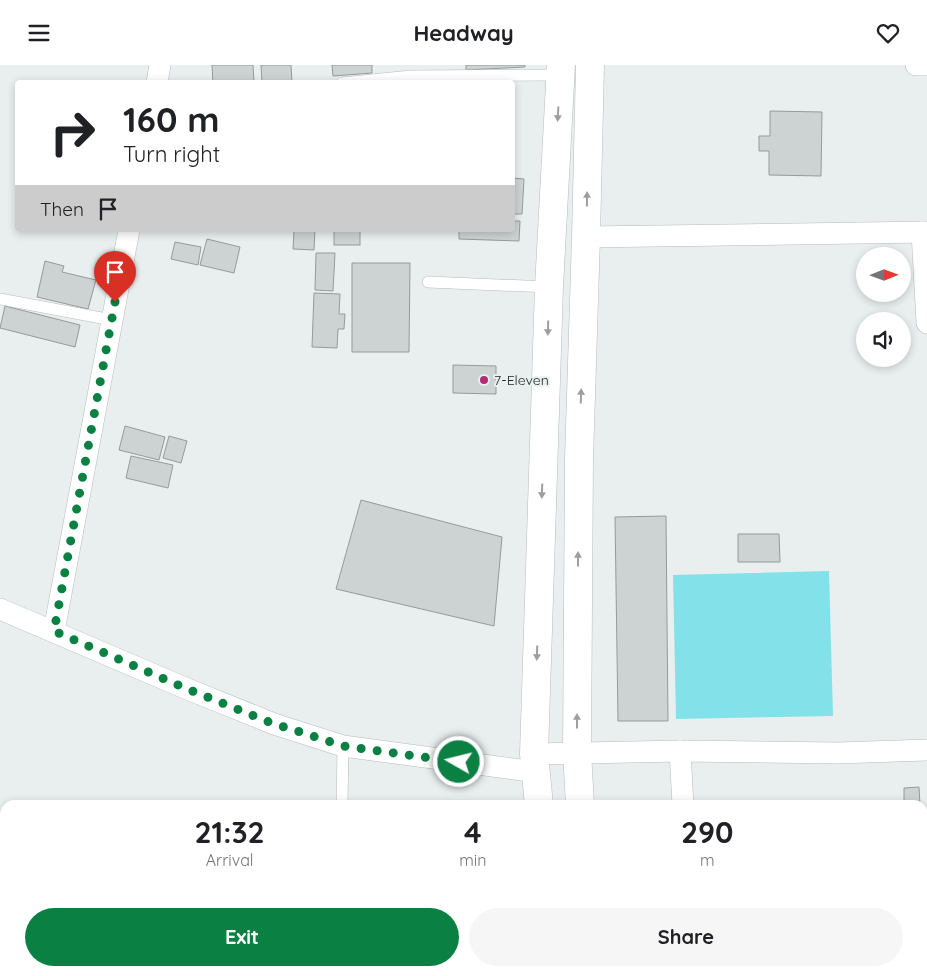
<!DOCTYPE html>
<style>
:root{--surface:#fff;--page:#f6f6f6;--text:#202124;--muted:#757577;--accent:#0b8043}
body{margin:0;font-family:Quicksand,sans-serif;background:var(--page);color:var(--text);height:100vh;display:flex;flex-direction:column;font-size:19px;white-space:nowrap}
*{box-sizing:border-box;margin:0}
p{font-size:16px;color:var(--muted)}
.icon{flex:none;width:28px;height:28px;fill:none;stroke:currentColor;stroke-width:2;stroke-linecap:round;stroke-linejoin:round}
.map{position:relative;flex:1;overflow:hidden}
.side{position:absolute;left:0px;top:735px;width:928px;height:176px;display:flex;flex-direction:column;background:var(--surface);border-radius:15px 15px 0 0;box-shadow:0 2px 8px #0003}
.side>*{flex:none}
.top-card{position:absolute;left:15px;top:15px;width:500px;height:152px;border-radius:5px;box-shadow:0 2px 8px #0003;background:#fff;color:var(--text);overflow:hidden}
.needle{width:32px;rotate:89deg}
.controls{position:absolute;left:856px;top:182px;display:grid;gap:10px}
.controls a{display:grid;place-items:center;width:55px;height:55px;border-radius:50%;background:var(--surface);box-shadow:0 2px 8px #0003;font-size:25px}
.pin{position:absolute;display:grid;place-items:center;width:42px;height:42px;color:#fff;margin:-51px -21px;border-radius:50% 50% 50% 0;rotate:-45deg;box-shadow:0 0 5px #0007}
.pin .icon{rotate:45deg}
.me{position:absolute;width:55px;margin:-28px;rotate:278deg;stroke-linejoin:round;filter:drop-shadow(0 0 4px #0008)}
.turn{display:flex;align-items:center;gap:18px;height:105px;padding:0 25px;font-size:22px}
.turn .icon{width:65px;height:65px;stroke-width:2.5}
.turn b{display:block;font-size:35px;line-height:42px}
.then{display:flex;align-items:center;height:48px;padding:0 25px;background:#0003;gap:10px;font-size:19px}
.eta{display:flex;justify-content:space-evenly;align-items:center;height:85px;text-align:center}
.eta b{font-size:30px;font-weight:800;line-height:35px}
.cta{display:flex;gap:10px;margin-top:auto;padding:10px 25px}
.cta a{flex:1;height:58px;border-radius:30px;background:var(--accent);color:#fff;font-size:20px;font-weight:800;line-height:58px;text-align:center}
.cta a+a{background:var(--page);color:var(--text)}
header{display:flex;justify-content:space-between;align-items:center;height:65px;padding:0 25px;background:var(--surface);font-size:22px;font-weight:800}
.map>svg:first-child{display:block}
</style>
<header><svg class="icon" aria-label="menu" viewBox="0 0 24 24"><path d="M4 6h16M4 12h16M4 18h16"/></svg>Headway<svg class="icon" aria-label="heart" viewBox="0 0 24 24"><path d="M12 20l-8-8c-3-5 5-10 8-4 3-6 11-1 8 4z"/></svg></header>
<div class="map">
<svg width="927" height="911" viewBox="0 0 927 911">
<rect width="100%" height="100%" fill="#e9efef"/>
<polygon fill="#83e1ea" points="829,506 833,651 676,654 673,510"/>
<g fill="#cdd3d3" stroke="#959a9b">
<polygon points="212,0 253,0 254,18 213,18"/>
<polygon points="261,0 291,0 292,18 262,18"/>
<polygon points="332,0 372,0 372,8 333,11"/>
<polygon points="466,0 525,0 525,2 466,5"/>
<polygon points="770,46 822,47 821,111 769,110 769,86 759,86 759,71 770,71"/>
<polygon points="512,113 524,114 522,149 512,149"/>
<polygon points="512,156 520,156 519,176 459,174 459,165 512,165"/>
<polygon points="294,165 315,165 314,185 293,184"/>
<rect x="334" y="165" width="26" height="15"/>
<polygon points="207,174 240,182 234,208 200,200"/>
<polygon points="175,177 201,182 198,200 171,194"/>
<polygon points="316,188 335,188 333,226 315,225"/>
<polygon points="45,196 64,201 62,207 96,215 88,244 37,232"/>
<polygon points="352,198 410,198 409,287 352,287"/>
<polygon points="314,228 340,229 339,249 345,249 344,264 338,264 337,283 312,282"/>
<polygon points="5,241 80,260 75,282 0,263"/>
<polygon points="453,300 496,301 496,329 453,328"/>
<polygon points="125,361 165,372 159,395 119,385"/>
<polygon points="169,371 187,376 181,398 163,393"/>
<polygon points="131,391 173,400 168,423 126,413"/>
<polygon points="361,435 502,472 494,561 336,524"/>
<polygon points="666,451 668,656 618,656 615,452"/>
<polygon points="738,469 779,469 780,497 738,497"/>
<polygon points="919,722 920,740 904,740 904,723"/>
<rect x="922" y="801" width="5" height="15"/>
<polygon points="767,906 805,906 805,911 768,911"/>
<rect x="887" y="906" width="33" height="5"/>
</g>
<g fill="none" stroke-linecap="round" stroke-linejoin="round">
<g stroke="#b6bbbc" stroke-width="12">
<g id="service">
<polyline points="342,18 411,11 560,10"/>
<polyline points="428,217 549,222"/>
<polyline points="0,234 112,255"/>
<polyline points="342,740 343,681"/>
<polyline points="0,903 11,911"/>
<polyline points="744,906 744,911"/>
</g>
</g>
<g stroke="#b6bbbc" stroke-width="22">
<g id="minor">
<polyline points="916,0 927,0"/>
<polyline points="157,18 160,0"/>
<polyline points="922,167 927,258"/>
<polyline points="586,172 927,167"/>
<polyline points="0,544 185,623 274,659 343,681 536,707"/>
<polyline points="54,566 129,165"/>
<polyline points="680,686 683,740"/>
<polyline points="534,689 680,686 838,688 927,685"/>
<polyline points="691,906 691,911"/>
<polyline points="486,911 497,906"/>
</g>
</g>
<g stroke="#b6bbbc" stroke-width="29">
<g id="trunk">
<polyline points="539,740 534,689 549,222 561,0"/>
<polyline points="580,740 577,687 579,394 586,172 590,0"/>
<polyline points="558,906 559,911"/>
<polyline points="594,906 594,911"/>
</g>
</g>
<use href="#service" stroke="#fff" stroke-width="11"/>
<use href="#minor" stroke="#fff" stroke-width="21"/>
<use href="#trunk" stroke="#fff" stroke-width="28"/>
</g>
<defs><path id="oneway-solid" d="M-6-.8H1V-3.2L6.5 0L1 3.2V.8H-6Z" transform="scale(1.25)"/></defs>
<g fill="#9d9e9e">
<use href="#oneway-solid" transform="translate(558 49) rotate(93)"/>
<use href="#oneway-solid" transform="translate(587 134) rotate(-89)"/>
<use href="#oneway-solid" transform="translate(548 263) rotate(92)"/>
<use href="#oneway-solid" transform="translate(581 331) rotate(-88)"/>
<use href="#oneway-solid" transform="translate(542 426) rotate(92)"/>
<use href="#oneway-solid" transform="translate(578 494) rotate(-90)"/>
<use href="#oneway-solid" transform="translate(537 588) rotate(92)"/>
<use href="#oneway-solid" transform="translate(577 656) rotate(-90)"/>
</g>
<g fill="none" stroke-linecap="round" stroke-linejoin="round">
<polyline stroke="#0b8043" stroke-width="9" stroke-dasharray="0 16.2" points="115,237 54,566 185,623 274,659 291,664 343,681 459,697"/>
</g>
<circle fill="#b12c72" stroke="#e9efef" stroke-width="2" cx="484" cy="315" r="5"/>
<g text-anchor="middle" stroke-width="4" stroke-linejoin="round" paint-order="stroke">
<g font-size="14" fill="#252727" stroke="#e9efef" text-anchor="start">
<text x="494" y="320">7-Eleven</text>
</g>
</g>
</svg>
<div class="controls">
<a><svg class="needle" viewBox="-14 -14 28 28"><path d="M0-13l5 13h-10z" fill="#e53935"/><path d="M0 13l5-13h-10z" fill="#757577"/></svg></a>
<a><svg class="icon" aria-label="sound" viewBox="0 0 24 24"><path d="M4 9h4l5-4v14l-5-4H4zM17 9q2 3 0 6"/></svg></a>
</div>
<div class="pin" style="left:115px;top:237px;background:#d93025"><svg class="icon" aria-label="arrive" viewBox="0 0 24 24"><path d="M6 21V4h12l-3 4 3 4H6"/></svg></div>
<svg class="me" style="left:459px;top:697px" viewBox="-20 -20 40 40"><circle r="17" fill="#0b8043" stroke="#fff" stroke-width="3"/><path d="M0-11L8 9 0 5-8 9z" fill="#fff"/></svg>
<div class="top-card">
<div class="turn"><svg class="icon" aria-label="right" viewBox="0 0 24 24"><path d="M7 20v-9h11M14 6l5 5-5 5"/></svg><div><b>160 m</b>Turn right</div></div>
<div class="then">Then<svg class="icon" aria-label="arrive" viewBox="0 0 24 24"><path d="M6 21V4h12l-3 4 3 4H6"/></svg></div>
</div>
<section class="side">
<div class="eta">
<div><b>21:32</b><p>Arrival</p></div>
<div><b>4</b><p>min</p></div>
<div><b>290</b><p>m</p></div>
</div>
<div class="cta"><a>Exit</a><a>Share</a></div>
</section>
</div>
